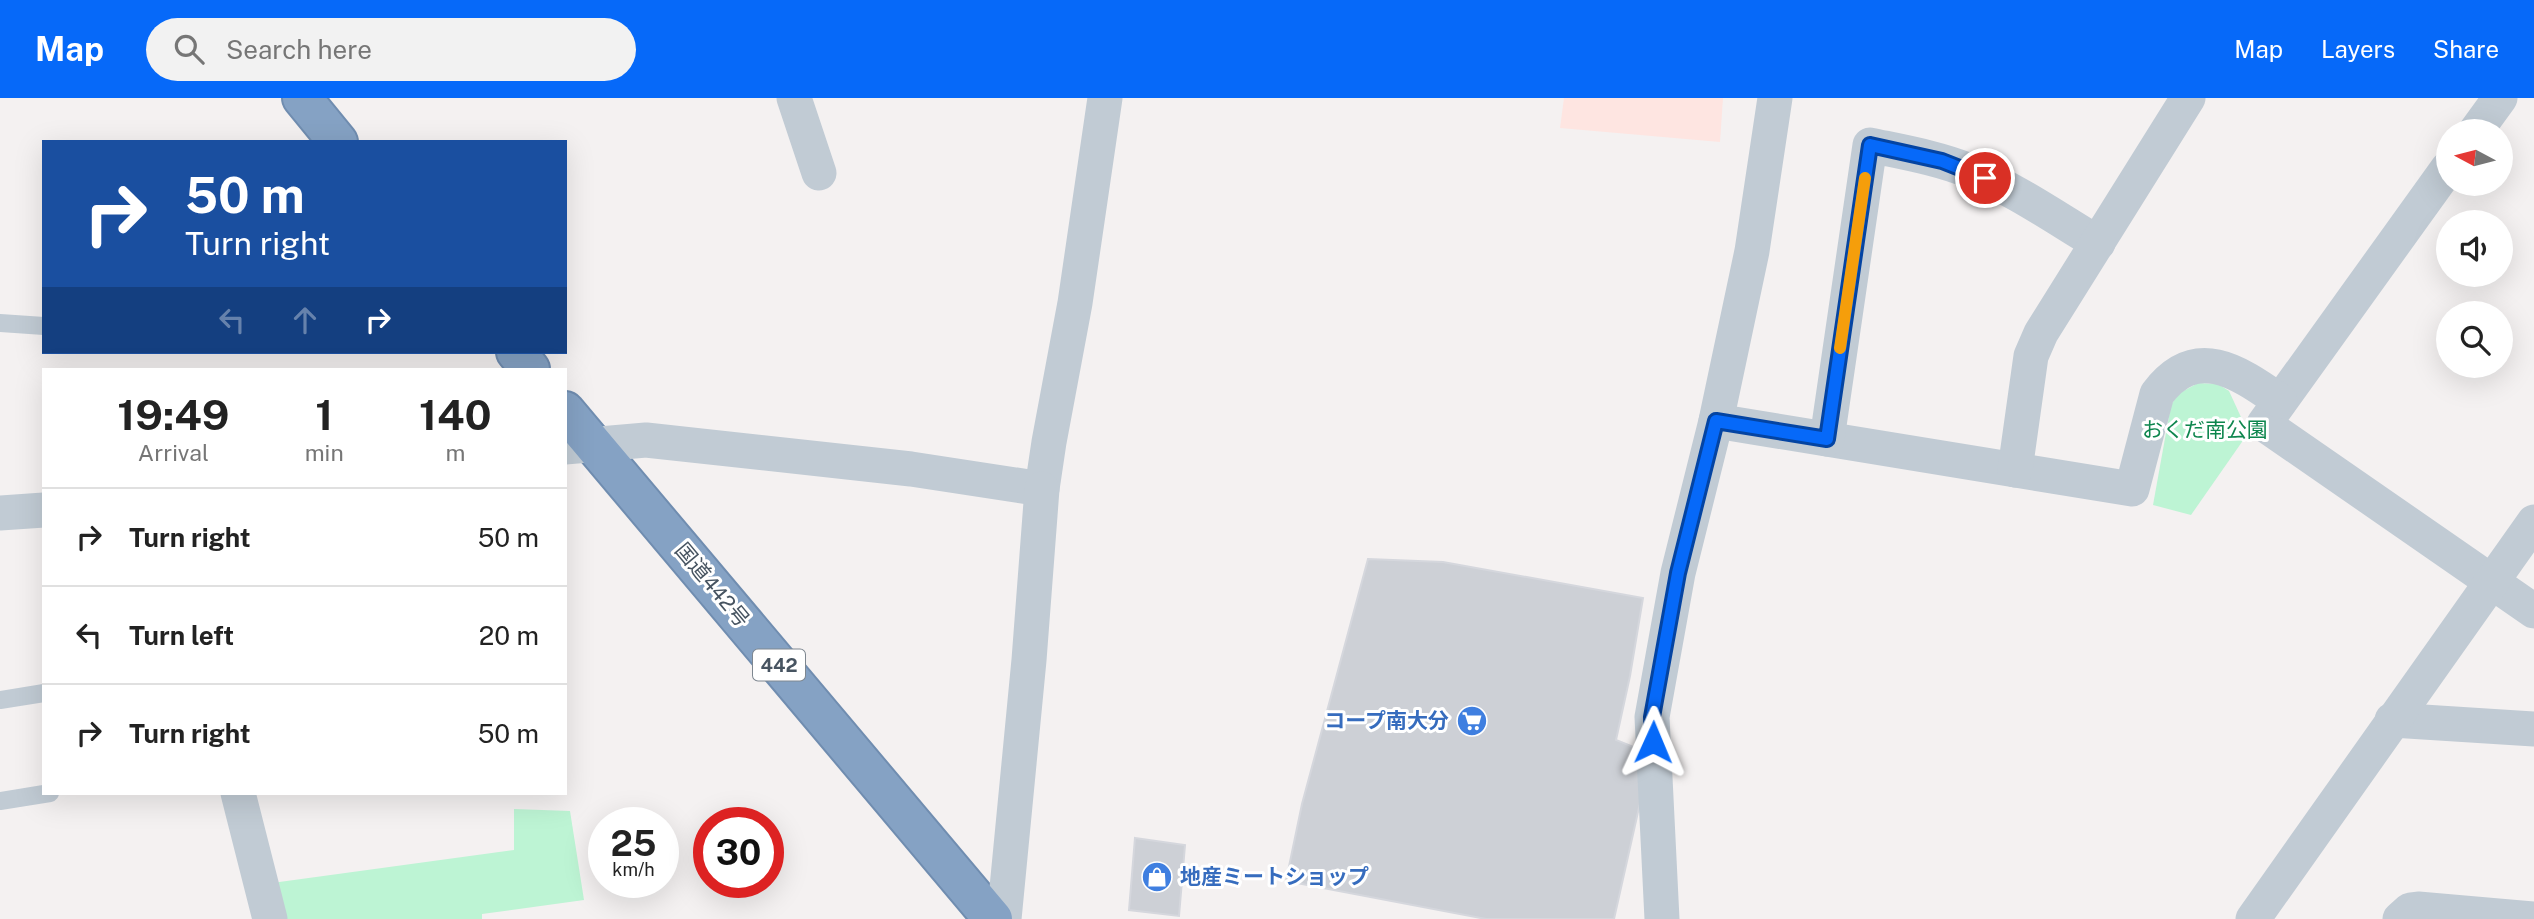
<!DOCTYPE html>
<meta charset="utf-8">
<style>
:root{--surface:#fff;--page:#f2f2f2;--text:#222;--muted:#767676;--line:#e0e0e0;--accent:#0669f9}
body{margin:0;font-family:"Public Sans","Noto Sans JP",sans-serif;background:var(--page);color:var(--text);height:100vh;display:flex;flex-direction:column;font-size:26px;white-space:nowrap}
*{box-sizing:border-box;margin:0}
p{font-size:23px;color:var(--muted)}
.icon{flex:none;width:38px;height:38px;fill:none;stroke:currentColor;stroke-width:2;stroke-linecap:round;stroke-linejoin:round}
.map{position:relative;flex:1;overflow:hidden}
.drawer{position:absolute;left:42px;top:270px;width:525px;height:427px;display:flex;flex-direction:column;background:var(--surface);border-radius:0px;box-shadow:0 7px 28px #0002}
.drawer>*{flex:none}
.hud{position:absolute;left:42px;top:42px;width:525px;height:214px;border-radius:0px;box-shadow:0 7px 28px #0002;background:#1a4fa0;color:#fff;overflow:hidden}
.needle{width:46px;rotate:277deg}
.tools{position:absolute;left:2436px;top:21px;display:grid;gap:14px}
.tools a{display:grid;place-items:center;width:77px;height:77px;border-radius:50%;background:var(--surface);box-shadow:0 7px 28px #0002;font-size:35px}
.speed{position:absolute;left:588px;top:709px;display:flex;gap:14px;font-size:35px;font-weight:700;text-align:center}
.speed>*{display:grid;place-content:center;width:91px;height:91px;border-radius:50%;background:var(--surface);box-shadow:0 7px 28px #0002;line-height:1}
.speed small{font-size:18px;font-weight:400}
.speed .limit{border:10px solid #d22;background:#fff;color:#111}
.pin{position:absolute;display:grid;place-items:center;width:60px;height:60px;color:#fff;margin:-30px;border:4px solid #fff;border-radius:50%;box-shadow:0 2px 7px #0007}
.me{position:absolute;width:77px;margin:-38px;rotate:1deg;stroke-linejoin:round;filter:drop-shadow(0 0 5px #0008)}
.turn{display:flex;align-items:center;gap:24px;height:147px;padding:0 28px;font-size:32px}
.turn .icon{width:91px;height:91px;stroke-width:2.5}
.turn b{display:block;font-size:49px;line-height:60px}
.lanes{display:flex;align-items:center;height:66px;padding:0 28px;background:#0003;justify-content:center;gap:35px;direction:ltr}
.lanes .off{opacity:.35}
.eta{display:flex;justify-content:space-evenly;align-items:center;height:119px;text-align:center}
.eta b{font-size:42px;font-weight:700;line-height:49px}
ul{padding:0;list-style:none}
li{display:flex;align-items:center;gap:21px;height:98px;padding:0 28px;border-top:2px solid var(--line)}
li div{flex:1}
li b{display:block;font-size:26px}
li em{font-style:normal}
header{display:flex;align-items:center;gap:42px;box-sizing:border-box;height:98px;padding:0 35px;background:var(--accent);color:#fff}
header strong{font-size:33px}
nav{display:flex;gap:38px;margin-inline-start:auto;font-size:24px}
.search{width:490px;height:63px;background:var(--page);display:flex;align-items:center;gap:18px;box-sizing:border-box;padding:0 24px;border-radius:38px;color:var(--muted);font-size:26px}
.map>svg:first-child{display:block}
</style>
<header>
<strong>Map</strong>
<div class="search"><svg class="icon" aria-label="search" viewBox="0 0 24 24"><circle cx="10" cy="10" r="6"/><path d="M15 15l6 6"/></svg>Search here</div>
<nav><a>Map</a><a>Layers</a><a>Share</a></nav>
</header>
<div class="map">
<svg width="2534" height="821" viewBox="0 0 2534 821">
<rect width="100%" height="100%" fill="#f4f1f1"/>
<polygon fill="#fee5e1" points="1564,0 1723,0 1720,44 1560,30"/>
<g fill="#bdf4d4">
<polygon points="2198,285 2218,286 2229,293 2246,330 2244,341 2191,417 2153,407 2171,307 2178,296"/>
<polygon points="514,711 570,713 584,802 482,816 482,821 280,821 272,785 514,752"/>
</g>
<g fill="#cdd0d6" stroke="#d5d7dd" stroke-width="2">
<polygon points="1368,461 1443,464 1643,500 1630,578 1616,642 1651,656 1614,821 1486,821 1286,783 1302,706"/>
<polygon points="1135,740 1185,747 1179,818 1129,812"/>
</g>
<g fill="none" stroke-linecap="round" stroke-linejoin="round">
<g stroke="#708db0" stroke-width="42">
<g id="highway">
<polyline points="302,0 338,44"/>
<polyline points="516,254 530,271"/>
<polyline points="565,313 993,821"/>
</g>
</g>
<g stroke="#c1cbd4" stroke-width="18">
<polyline points="0,225 44,228"/>
<polyline points="0,602 44,595"/>
<polyline points="0,703 50,695"/>
</g>
<g stroke="#c1cbd4" stroke-width="35">
<polyline points="794,0 819,75"/>
<polyline points="2476,33 2500,0"/>
<polyline points="2448,70 2264,326 2534,513"/>
<path d="M1716 323 2132 391 2157 296C2196 244 2238 274 2280 303"/>
<path d="M1827 341 1870 47C1903 54 1938 60 1970 73 2015 91 2056 120 2098 145"/>
<polyline points="565,349 646,342 911,371 1042,391 1049,344 1075,205 1105,0"/>
<polyline points="2015,372 2031,258 2041,235 2188,0"/>
<polyline points="0,415 44,412"/>
<polyline points="2392,622 2534,631"/>
<polyline points="238,695 270,821"/>
<polyline points="1004,821 1029,562 1042,391"/>
<polyline points="1662,821 1652,619 1678,475 1716,323 1752,153 1775,0"/>
<polyline points="2253,821 2534,424"/>
<polyline points="2400,821 2410,812 2418,811 2534,821"/>
</g>
<use href="#highway" stroke="#85a2c4" stroke-width="38"/>
</g>
<g fill="none" stroke-linecap="round" stroke-linejoin="round">
<g stroke="#0444a2" stroke-width="18">
<polyline id="route" points="1653,644 1652,619 1678,475 1716,323 1827,341 1870,47 1942,63 1985,80"/>
</g>
<use href="#route" stroke="#0669f9" stroke-width="12"/>
<polyline stroke="#f59e0b" stroke-width="12" points="1840,250 1865,80"/>
</g>
<defs>
<g id="supermarket-disc" transform="scale(1.575)"><circle r="9.5" fill="#3f7fe0" stroke="#fff"/><path d="M-6-5.5h2.5l.6 2H6L4.5 2H-2.5L-4.4-4H-6ZM-1.5 3.2a1.3 1.3 0 1 0 .1 0ZM3 3.2a1.3 1.3 0 1 0 .1 0Z" fill="#fff"/></g>
<g id="shop-disc" transform="scale(1.575)"><circle r="9.5" fill="#3f7fe0" stroke="#fff"/><path d="M-5-2.5h2.3a2.7 3.5 0 0 1 5.4 0H5L5.5 6h-11ZM-1.5-2.5h3a1.5 2.3 0 0 0-3 0Z" fill="#fff"/></g>
</defs>
<g fill-rule="evenodd">
<use href="#supermarket-disc" x="1472" y="623"/>
<use href="#shop-disc" x="1157" y="779"/>
</g>
<g text-anchor="middle" stroke-width="6" stroke-linejoin="round" paint-order="stroke">
<rect fill="#fff" stroke="#7e8790" stroke-width="2" x="753" y="551.5" width="52" height="31" rx="5"/>
<g font-size="19" font-weight="bold" fill="#475461">
<text x="779" y="574">442</text>
</g>
<g font-size="21" fill="#0e864e" stroke="#fff">
<text x="2205" y="339">おくだ南公園</text>
</g>
<g font-size="21" fill="#475461" stroke="#fff">
<text transform="translate(712 487) rotate(50)" y="7">国道442号</text>
</g>
<g font-size="21" font-weight="bold" fill="#366cbe" stroke="#fff" text-anchor="end">
<text x="1449" y="630">コープ南大分</text>
<text x="1180" y="786" text-anchor="start">地産ミートショップ</text>
</g>
</g>
</svg>
<div class="tools">
<a><svg class="needle" viewBox="-14 -14 28 28"><path d="M0-13l5 13h-10z" fill="#e53935"/><path d="M0 13l5-13h-10z" fill="#767676"/></svg></a>
<a><svg class="icon" aria-label="sound" viewBox="0 0 24 24"><path d="M4 9h4l5-4v14l-5-4H4zM17 9q2 3 0 6"/></svg></a>
<a><svg class="icon" aria-label="search" viewBox="0 0 24 24"><circle cx="10" cy="10" r="6"/><path d="M15 15l6 6"/></svg></a>
</div>
<div class="speed"><div>25<small>km/h</small></div><div class="limit">30</div></div>
<div class="pin" style="left:1985px;top:80px;background:#d93025"><svg class="icon" aria-label="arrive" viewBox="0 0 24 24"><path d="M6 21V4h12l-3 4 3 4H6"/></svg></div>
<svg class="me" style="left:1653px;top:644px" viewBox="-20 -20 40 40"><path d="M0-17L14 15 0 8-14 15z" fill="#0669f9" stroke="#fff" stroke-width="4"/></svg>
<div class="hud">
<div class="turn"><svg class="icon" aria-label="right" viewBox="0 0 24 24"><path d="M7 20v-9h11M14 6l5 5-5 5"/></svg><div><b>50 m</b>Turn right</div></div>
<div class="lanes"><svg class="icon off" aria-label="left" viewBox="0 0 24 24"><path d="M17 20v-9H6M10 6l-5 5 5 5"/></svg><svg class="icon off" aria-label="ahead" viewBox="0 0 24 24"><path d="M12 20V5M6 11l6-6 6 6"/></svg><svg class="icon" aria-label="right" viewBox="0 0 24 24"><path d="M7 20v-9h11M14 6l5 5-5 5"/></svg></div>
</div>
<section class="drawer">
<div class="eta">
<div><b>19:49</b><p>Arrival</p></div>
<div><b>1</b><p>min</p></div>
<div><b>140</b><p>m</p></div>
</div>
<ul>
<li><svg class="icon" aria-label="right" viewBox="0 0 24 24"><path d="M7 20v-9h11M14 6l5 5-5 5"/></svg><div><b>Turn right</b></div><em>50 m</em></li>
<li><svg class="icon" aria-label="left" viewBox="0 0 24 24"><path d="M17 20v-9H6M10 6l-5 5 5 5"/></svg><div><b>Turn left</b></div><em>20 m</em></li>
<li><svg class="icon" aria-label="right" viewBox="0 0 24 24"><path d="M7 20v-9h11M14 6l5 5-5 5"/></svg><div><b>Turn right</b></div><em>50 m</em></li>
</ul>
</section>
</div>
